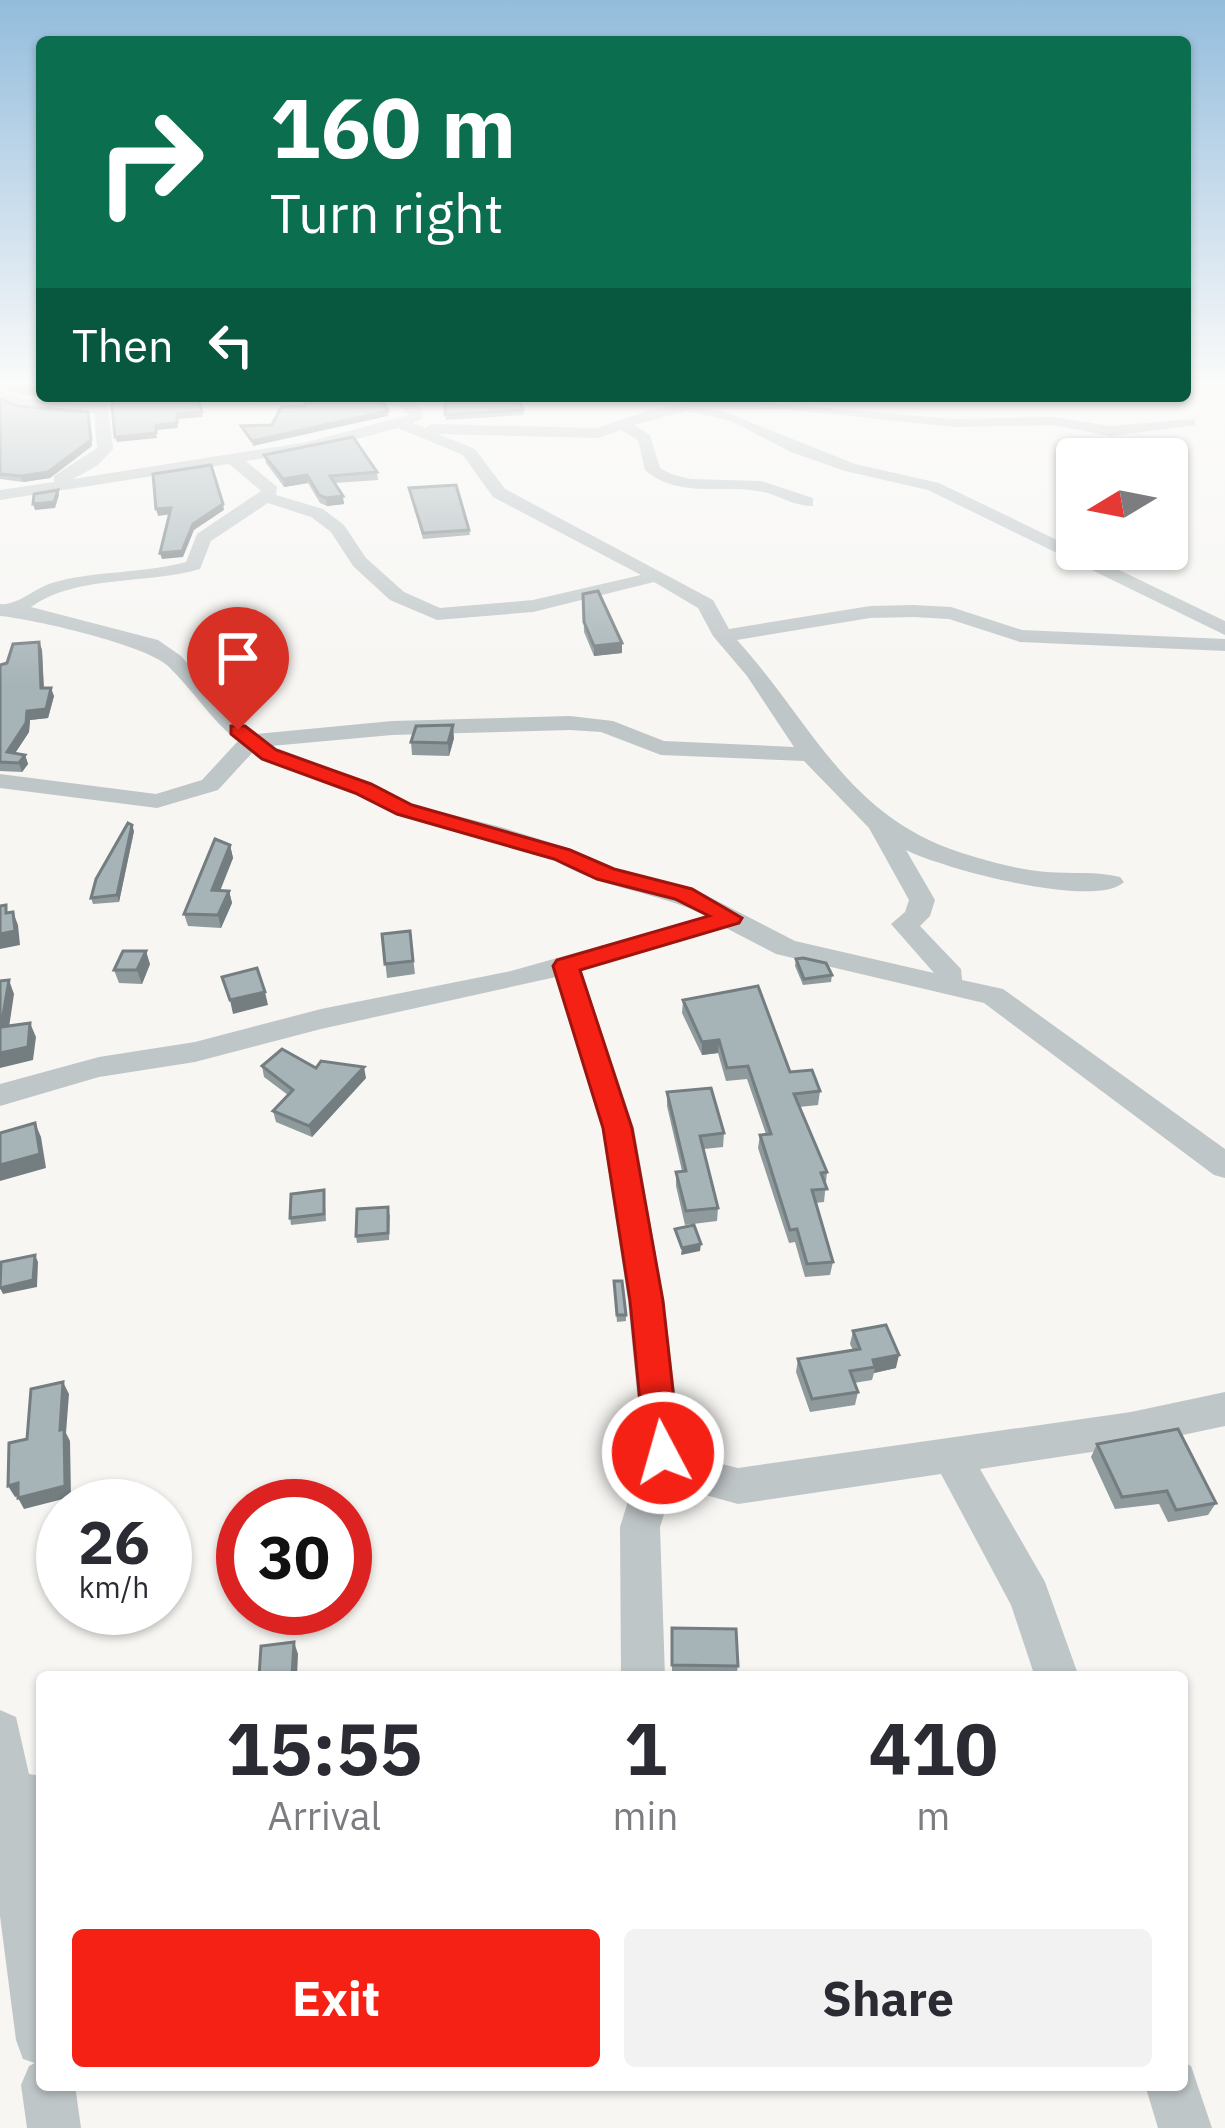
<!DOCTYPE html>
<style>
:root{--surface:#fff;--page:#f2f2f3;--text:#2b2b33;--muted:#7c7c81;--accent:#f52115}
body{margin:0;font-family:"IBM Plex Sans",sans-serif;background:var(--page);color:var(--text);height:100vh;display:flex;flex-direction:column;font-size:45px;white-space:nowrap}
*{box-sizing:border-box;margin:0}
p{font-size:39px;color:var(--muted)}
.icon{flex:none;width:66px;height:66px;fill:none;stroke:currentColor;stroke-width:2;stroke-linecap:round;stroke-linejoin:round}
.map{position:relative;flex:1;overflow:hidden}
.drawer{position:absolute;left:36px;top:1671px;width:1152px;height:420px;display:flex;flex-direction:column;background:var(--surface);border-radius:12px;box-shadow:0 3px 9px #0004}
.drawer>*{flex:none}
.guide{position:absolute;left:36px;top:36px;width:1155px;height:366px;border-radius:12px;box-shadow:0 3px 9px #0004;background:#0b6e4f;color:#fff;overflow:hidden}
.needle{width:78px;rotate:260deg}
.tools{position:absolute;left:1056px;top:438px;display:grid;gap:24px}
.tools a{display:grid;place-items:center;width:132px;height:132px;border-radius:12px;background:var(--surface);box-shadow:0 3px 9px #0004;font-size:60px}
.speed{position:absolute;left:36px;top:1479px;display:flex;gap:24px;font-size:60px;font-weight:700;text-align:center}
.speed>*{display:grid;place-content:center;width:156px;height:156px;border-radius:50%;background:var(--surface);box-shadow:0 3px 9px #0004;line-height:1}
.speed small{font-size:30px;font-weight:400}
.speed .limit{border:18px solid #d22;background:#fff;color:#111}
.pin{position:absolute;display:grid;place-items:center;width:102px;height:102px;color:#fff;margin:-123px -51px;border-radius:50% 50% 50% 0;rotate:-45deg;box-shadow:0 0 12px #0007}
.pin .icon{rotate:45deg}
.me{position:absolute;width:132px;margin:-66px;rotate:354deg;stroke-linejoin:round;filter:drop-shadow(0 0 9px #0008)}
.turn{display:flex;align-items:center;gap:42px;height:252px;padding:0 36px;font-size:54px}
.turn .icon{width:156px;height:156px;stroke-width:2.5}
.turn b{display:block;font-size:84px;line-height:102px}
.then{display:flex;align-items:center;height:114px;padding:0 36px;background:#0003;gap:24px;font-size:45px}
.eta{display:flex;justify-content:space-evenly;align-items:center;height:204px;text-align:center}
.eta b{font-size:72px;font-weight:700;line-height:84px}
.button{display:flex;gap:24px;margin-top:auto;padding:24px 36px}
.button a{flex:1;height:138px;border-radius:12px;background:var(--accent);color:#fff;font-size:48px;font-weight:700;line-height:138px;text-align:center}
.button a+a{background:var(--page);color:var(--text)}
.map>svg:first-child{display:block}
</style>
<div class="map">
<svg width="1225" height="2128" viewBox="0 0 1225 2128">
<rect width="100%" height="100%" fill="#f7f6f3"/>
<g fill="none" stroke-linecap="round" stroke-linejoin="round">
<g fill="#bfc6c8" fill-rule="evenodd">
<path d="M0 391 22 399 93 404V396H107L113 449 97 466 73 479 307 442 409 415 391 396H407L422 410 423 418 413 423 425 428 432 424 597 428 647 411 709 398 955 419 1053 417 1110 426 1195 419V425L1190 426 1110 436 1053 425 955 427 782 409H718L855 464 939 483 1225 621V635L928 490 845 471 791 452 731 421 687 411 634 425 650 435 660 468 671 474 690 479 761 481 813 498V506C794 507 777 493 757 491 719 485 677 498 645 470L638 440 621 430 599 438 438 434 475 449 505 489 713 600 729 629 870 606 913 605 951 607 1022 630 1225 639V651L1020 642 949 619 913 617 870 618 737 640C817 728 848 822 975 857 998 864 1023 870 1047 872 1071 874 1097 871 1120 877L1124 882C1095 910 941 868 906 850L935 900 930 916 920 926 961 969 962 980 1003 989 1225 1149V1178L1214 1175 984 1003 776 954 726 928 581 970 634 1128 664 1301 681 1444 697 1458 738 1468 1131 1412 1225 1392V1426L1131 1446 980 1469 1045 1582 1079 1677H1035L1011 1605 941 1474 738 1504 673 1486 660 1527 665 1677H621L620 1527 643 1453 628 1301 602 1128 556 977 321 1029 195 1062 99 1077 0 1106V1084L99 1057 195 1042 321 1009 511 971 706 916C657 891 599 889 553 859L396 815 355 793 252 753 218 790 157 808 0 788V774L156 794 202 780 238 741C210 719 193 690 168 666 146 645 33 619 0 616V604C17 606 35 588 52 583 96 570 142 574 186 562L197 534 261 491 229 464 0 500V490L54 482V476L97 448 94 413 20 407 0 400ZM398 428 463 455 493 497 641 575 533 600 440 608 404 592 366 558 344 525 323 509 276 495 277 487 246 461 308 452ZM268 503 311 517 331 532 353 566 390 600 437 620 533 612 654 582 698 608 713 636 747 676 794 747 664 741 613 721 570 716 392 721 256 734 234 716 181 656 158 640 31 607C77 574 147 585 200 569L211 541ZM570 730 601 732 661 755 804 761 869 828 909 900 905 912 891 924 934 973 795 941 692 888 593 863 571 849 501 827 414 805 371 783 271 746 392 735Z"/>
<polygon points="0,1710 16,1717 29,1774 42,1776 42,1824 36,1822 42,1862 42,2085 75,2085 81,2128 27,2128 21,2085 29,2066 35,2063 23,2059 16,2040 0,1916"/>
<polygon points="1182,2062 1191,2066 1212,2128 1158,2128 1145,2085 1182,2085"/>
</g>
</g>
<g fill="#8f9a9d">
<polygon points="0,387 42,387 42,396 23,395"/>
<polygon points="43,396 90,396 88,399"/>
<polygon points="445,396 523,410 524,415 446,420"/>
<polygon points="0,399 17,406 90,417 92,446 50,478 23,482 0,479"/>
<polygon points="264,455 377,472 378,480 335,483 344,504 327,506 320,503 308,483 284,487 266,463"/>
<polygon points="409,488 469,530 470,535 423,539"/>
<polygon points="583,594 622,653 594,656 584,632"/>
<polygon points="39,642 42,650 44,688 54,696 48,718 30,720 29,732 15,753 25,755 28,764 22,772 0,771 0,665 7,663"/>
<polygon points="454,738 449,756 412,755 411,742"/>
<polygon points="134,831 119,902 93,904 91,898"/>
<polygon points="230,845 233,858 220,891 229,891 232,903 221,928 188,926 184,914"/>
<polygon points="410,931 415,974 387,978 382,934"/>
<polygon points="796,959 832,975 831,982 803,985 795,966"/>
<polygon points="150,964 142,984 119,983 114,970"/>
<polygon points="683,1000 820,1091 818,1105 799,1107 827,1172 824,1202 815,1203 833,1262 830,1275 805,1277 795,1242 789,1243 758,1148 760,1135 766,1134 747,1079 726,1081 718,1053 702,1055 682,1013"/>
<polygon points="262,1066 316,1068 366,1078 312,1137 276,1122 273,1111 288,1095 264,1077"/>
<polygon points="667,1092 724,1133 723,1147 704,1149 718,1208 717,1221 685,1225 676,1186 676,1172 682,1171 667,1106"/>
<polygon points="324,1190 326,1221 291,1225 290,1218"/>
<polygon points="390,1214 389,1240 357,1243 356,1236"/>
<polygon points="614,1281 626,1315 626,1321 617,1322"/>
<polygon points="853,1331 896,1368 874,1373 872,1380 854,1383 858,1392 855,1405 810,1412 796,1372 798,1359 853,1350 850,1344"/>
<polygon points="1097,1444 1216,1503 1208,1515 1168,1522 1159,1504 1115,1509 1091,1457"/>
<polygon points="672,1628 738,1666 736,1677 672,1676"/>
</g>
<g fill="#747d80">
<polygon points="388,411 388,416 253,446 252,441"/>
<polygon points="88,412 92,446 50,478 23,482 21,476"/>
<polygon points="202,412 203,417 178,419 177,414"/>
<polygon points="177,423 178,428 157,430 156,425"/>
<polygon points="156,433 157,438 117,442 115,437"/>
<polygon points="307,475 308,483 284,487 283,479"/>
<polygon points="58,490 59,495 55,508 35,510 33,504"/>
<polygon points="343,496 344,504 327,506 326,498"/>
<polygon points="223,504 224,510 194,530 183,557 162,559 160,553 193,524"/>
<polygon points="171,508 172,514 158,516 156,509"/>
<polygon points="39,642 42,650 44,697 41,688"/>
<polygon points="622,643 622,653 594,656 594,646"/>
<polygon points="51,688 54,696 48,718 30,720 29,732 10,761 7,752 27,711"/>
<polygon points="453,725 454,738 449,756 448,743"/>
<polygon points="25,755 28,764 22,772 19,763"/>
<polygon points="132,825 134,831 119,902 117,895"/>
<polygon points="230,845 233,858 215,903 212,890"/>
<polygon points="229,891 232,903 221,928 218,915"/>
<polygon points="13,912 18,925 20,945 0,949 0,934"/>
<polygon points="146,951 150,964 142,984 137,970"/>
<polygon points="9,980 14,994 7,1041 1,1027"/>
<polygon points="265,992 268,1005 233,1014 230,1000"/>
<polygon points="30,1023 36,1037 33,1060 0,1068 0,1053"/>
<polygon points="719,1040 718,1053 702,1055 702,1042"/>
<polygon points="364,1067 366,1078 312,1137 309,1126"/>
<polygon points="35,1123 41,1137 46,1168 0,1181 0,1165"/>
<polygon points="701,1244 700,1251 681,1255 682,1248"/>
<polygon points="35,1255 38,1262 37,1287 3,1294 0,1288"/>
<polygon points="899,1355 896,1368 874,1373 875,1367 873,1360"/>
<polygon points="63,1382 69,1394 66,1433 70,1441 71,1497 24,1509 18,1498 60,1430"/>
<polygon points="18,1483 25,1494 15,1497 8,1486"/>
<polygon points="294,1642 298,1654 297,1677 292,1677"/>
</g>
<g fill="#a6b3b7" stroke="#747d80" stroke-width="3">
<polygon points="14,387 42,387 42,391 21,389"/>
<polygon points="111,396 196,396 202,412 177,414 177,423 156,425 156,433 115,437"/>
<polygon points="305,396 380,396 388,411 252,441 241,426 272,425 281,407 305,406"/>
<polygon points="445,396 518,396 523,410 445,415"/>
<polygon points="0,399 17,406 88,412 91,440 48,472 21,476 0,474"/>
<polygon points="353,437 377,472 330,476 343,496 326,498 319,495 307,475 283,479 264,455"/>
<polygon points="211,465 223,504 193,524 182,551 160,553 171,508 156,509 153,474"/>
<polygon points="456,485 469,530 423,533 409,488"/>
<polygon points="58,490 54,502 33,504 34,494"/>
<polygon points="598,591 622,643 594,646 584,622 583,594"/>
<polygon points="39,642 41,688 51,688 46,709 27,711 26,723 7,752 25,755 19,763 0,762 0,665 7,663 13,644"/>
<polygon points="453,725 448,743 411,742 416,726"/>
<polygon points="128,823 132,825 117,895 91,898 96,879"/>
<polygon points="215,839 230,845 212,890 229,891 218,915 184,914"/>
<polygon points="6,905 6,913 13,912 15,931 0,934 0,906"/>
<polygon points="410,931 413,961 385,964 382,934"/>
<polygon points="123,951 146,951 137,970 114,970"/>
<polygon points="803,958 826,963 832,975 804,979 796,959"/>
<polygon points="257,968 265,992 230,1000 222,977"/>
<polygon points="9,980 1,1027 30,1023 28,1047 0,1053 0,981"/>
<polygon points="758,986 790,1072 812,1070 820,1091 794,1094 827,1172 821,1173 827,1189 812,1190 833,1262 807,1264 797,1229 790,1230 760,1135 771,1134 748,1066 727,1068 719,1040 702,1042 683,1000"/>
<polygon points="282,1049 316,1068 321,1061 364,1067 309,1126 273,1111 293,1090 262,1066"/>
<polygon points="711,1088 724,1133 700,1136 718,1208 686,1211 676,1172 686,1171 667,1092"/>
<polygon points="35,1123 40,1154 0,1165 0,1133"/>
<polygon points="324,1190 324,1214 290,1218 291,1194"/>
<polygon points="388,1207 388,1233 356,1236 357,1209"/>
<polygon points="694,1225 701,1244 682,1248 675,1229"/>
<polygon points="35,1255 33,1280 0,1288 1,1262"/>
<polygon points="614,1281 622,1281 626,1315 617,1315"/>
<polygon points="886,1325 899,1355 873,1360 875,1367 850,1371 858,1392 812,1399 798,1359 860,1349 853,1331"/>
<polygon points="63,1382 60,1430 64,1429 65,1486 18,1498 18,1483 8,1486 9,1443 27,1439 31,1389"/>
<polygon points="1178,1429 1216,1503 1176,1510 1167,1491 1122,1497 1097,1444"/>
<polygon points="672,1628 736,1629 738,1666 672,1665"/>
<polygon points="294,1642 292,1677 259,1677 261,1646"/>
</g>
<linearGradient id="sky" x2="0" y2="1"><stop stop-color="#93bcdc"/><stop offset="0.56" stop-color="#fbfbfa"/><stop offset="1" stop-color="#fbfbfa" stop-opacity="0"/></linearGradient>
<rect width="1225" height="685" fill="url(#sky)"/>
<polygon fill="#f52115" stroke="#9f150e" stroke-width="3" points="231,726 245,726 276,750 371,784 412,805 570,850 614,869 692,889 742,918 739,923 580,970 632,1128 663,1301 680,1453 675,1465 663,1469 650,1465 645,1453 630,1301 603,1128 553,966 557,960 709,916 675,899 597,879 554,859 397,814 355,793 262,759 231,734"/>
</svg>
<div class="tools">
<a><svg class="needle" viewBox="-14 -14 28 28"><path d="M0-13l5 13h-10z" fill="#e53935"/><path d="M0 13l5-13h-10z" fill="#7c7c81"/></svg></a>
</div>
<div class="speed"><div>26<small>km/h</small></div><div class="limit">30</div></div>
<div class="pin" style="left:238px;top:730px;background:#d93025"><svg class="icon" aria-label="arrive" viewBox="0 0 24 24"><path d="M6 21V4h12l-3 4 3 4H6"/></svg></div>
<svg class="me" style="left:663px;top:1453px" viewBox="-20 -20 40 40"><circle r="17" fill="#f52115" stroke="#fff" stroke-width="3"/><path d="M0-11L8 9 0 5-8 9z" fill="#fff"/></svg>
<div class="guide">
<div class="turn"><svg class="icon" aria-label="right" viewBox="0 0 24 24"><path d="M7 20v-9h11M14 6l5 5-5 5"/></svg><div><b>160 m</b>Turn right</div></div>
<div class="then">Then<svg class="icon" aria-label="left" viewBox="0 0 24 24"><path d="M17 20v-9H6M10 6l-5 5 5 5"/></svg></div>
</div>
<section class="drawer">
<div class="eta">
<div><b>15:55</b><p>Arrival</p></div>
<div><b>1</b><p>min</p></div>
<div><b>410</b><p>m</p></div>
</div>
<div class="button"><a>Exit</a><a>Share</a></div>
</section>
</div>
